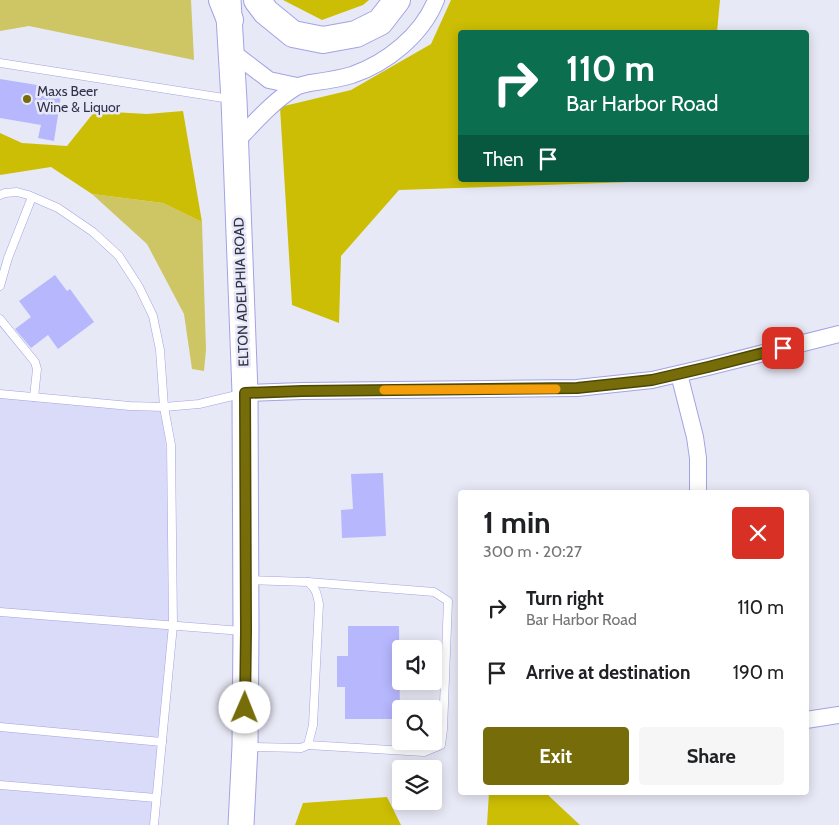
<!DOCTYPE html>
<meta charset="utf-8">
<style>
:root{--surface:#fff;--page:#f6f6f6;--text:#202124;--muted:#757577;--accent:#766d0a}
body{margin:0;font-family:Cabin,sans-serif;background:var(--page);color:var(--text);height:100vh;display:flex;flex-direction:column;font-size:19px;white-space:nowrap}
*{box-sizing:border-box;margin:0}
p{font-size:16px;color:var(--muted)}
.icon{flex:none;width:28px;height:28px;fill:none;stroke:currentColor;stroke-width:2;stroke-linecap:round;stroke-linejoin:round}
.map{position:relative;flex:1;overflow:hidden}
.details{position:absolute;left:458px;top:490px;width:351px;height:305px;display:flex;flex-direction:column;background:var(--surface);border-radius:5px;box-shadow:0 2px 12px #0003}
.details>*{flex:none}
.top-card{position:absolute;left:458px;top:30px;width:351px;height:152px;border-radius:5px;box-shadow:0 2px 12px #0003;background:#0b6e4f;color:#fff;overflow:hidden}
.buttons{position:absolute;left:392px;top:640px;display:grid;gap:10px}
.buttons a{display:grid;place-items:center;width:50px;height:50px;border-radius:5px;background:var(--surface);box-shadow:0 2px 12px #0003;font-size:25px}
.pin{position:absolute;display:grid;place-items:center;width:42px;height:42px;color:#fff;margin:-21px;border-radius:10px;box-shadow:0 2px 8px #0006}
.me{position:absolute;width:55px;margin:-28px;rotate:1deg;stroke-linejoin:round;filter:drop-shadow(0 0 4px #0008)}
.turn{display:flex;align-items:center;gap:18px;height:105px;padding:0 25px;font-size:22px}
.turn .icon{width:65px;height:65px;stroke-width:2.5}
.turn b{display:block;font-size:35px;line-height:42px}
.then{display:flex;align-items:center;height:48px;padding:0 25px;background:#0003;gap:10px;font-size:19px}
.round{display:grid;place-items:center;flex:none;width:52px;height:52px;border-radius:5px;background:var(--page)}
.head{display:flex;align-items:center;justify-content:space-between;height:85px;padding:0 25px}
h1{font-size:30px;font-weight:800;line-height:38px}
.button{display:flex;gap:10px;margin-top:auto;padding:10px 25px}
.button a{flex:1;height:58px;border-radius:5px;background:var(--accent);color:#fff;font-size:20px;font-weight:800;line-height:58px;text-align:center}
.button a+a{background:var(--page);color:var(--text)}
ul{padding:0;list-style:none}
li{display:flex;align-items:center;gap:15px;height:65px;padding:0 25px}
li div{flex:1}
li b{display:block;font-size:19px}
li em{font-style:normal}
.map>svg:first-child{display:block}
</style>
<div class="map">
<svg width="839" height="825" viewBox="0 0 839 825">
<rect width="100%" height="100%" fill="#e8e9f6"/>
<polygon fill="#dadbf9" points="0,393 164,407 173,625 154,825 0,825"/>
<g fill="#cec565">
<polygon points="0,0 191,0 194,60 29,26 0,31"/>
<polygon points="92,194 163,203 202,222 206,350 204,371 192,369 184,314 147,244"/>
</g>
<g fill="#ccbe04">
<polygon points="283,0 369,0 363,5 322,20"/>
<polygon points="451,0 720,0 717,32 460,32 460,180 688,180 399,190 341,256 339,323 292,305 280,107 351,90 431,44"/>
<polygon points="95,111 147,114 183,111 202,222 163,203 92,194 51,167 0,175 0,133 22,143 67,146"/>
<polygon points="489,792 547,793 550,797 580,825 487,825"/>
<polygon points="387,797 401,825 295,825 303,803"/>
</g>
<g fill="#b7b7fe">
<polygon points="0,79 62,89 54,141 38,138 41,125 0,118"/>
<polygon points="55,275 67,291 70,289 94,322 58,349 48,335 31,348 15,329 31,317 19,301"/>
<polygon points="383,473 386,536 342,538 341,510 353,509 351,474"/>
<polygon points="348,626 399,626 400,719 345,719 345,687 337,687 337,656 348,656"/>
</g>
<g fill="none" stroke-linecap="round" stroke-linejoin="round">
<g stroke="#a3a3e3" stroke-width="9">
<g id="service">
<polyline points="0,63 230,99"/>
<polyline points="0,195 5,193 17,192 28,195 58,208 93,232 119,256 139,287 153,316 160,350 164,407 171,445 173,625 154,825"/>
<polyline points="0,286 8,258 32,197"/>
<polyline points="0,319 35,362 37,369 34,397"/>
<polyline points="0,394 130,406 164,407 199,404 241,394"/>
<path d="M249 580 308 582C316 588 317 594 319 604L313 725 308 745 301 748 249 747"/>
<polyline points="308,582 434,592 448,601 443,729 441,745 424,752 308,745"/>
<polyline points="0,612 242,631"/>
<polyline points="0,727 162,742"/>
<polyline points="0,785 156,798"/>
</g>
</g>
<g stroke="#a3a3e3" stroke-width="18">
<g id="minor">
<polyline points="231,51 269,80 297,86"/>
<path d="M236 142C254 123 273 101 296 87 300 85 306 84 310 83 324 81 339 79 352 75 387 63 422 35 436 0"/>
<polyline points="679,374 695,437 698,458 698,492"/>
<polyline points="245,393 302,391 577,388 652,380 708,367 839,334"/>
<polyline points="806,720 839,715"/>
</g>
</g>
<g stroke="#a3a3e3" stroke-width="27">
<polyline id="primary" points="228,0 234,100 245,393 246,631 245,746 241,825"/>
</g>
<g stroke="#a3a3e3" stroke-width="28">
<g id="trunk">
<polyline points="222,0 230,20"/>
<polyline points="257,0 266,12 293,34 323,40 356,34 380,22 397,0"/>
</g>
</g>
<use href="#service" stroke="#fff" stroke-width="8"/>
<use href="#minor" stroke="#fff" stroke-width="16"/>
<use href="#primary" stroke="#fff" stroke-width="25"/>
<use href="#trunk" stroke="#fff" stroke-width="26"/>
</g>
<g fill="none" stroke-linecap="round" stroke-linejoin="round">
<g stroke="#4d4706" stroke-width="12">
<polyline id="route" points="245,708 246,631 245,393 302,391 577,388 652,380 708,367 783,348"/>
</g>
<use href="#route" stroke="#766d0a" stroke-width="9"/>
<polyline stroke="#f59e0b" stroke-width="9" points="384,390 556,389"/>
</g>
<circle fill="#766d0a" stroke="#e8e9f6" stroke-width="2" cx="27" cy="99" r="5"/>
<g text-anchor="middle" stroke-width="5" stroke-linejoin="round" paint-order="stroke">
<g font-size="14" fill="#32314c" stroke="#e8e9f6" text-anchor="start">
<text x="37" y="96">Maxs Beer<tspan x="37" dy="16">Wine &amp; Liquor</tspan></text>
</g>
<g font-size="14" fill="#32314c" stroke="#e8e9f6">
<text transform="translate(241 292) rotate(-92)" y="5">ELTON ADELPHIA ROAD</text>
</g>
</g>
</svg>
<div class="buttons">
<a><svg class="icon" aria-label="sound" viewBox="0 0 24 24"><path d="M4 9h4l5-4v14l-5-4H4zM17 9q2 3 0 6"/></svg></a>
<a><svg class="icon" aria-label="search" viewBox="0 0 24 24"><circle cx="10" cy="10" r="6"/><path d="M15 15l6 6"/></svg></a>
<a><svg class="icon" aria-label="layers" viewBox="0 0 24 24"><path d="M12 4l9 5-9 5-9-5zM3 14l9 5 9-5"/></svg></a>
</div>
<div class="pin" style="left:783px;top:348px;background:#d93025"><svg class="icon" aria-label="arrive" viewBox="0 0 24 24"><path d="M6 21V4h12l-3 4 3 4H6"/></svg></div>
<svg class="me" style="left:245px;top:708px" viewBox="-20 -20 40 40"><circle r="19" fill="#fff"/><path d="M0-13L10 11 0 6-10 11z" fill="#766d0a"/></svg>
<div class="top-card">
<div class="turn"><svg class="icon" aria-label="right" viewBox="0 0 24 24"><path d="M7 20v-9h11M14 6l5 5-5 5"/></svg><div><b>110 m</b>Bar Harbor Road</div></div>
<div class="then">Then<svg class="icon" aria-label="arrive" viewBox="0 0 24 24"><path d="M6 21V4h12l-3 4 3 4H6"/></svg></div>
</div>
<section class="details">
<div class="head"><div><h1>1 min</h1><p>300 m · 20:27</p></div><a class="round" style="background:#d93025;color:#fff"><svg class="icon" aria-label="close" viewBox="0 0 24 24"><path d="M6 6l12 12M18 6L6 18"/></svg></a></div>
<ul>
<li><svg class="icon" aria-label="right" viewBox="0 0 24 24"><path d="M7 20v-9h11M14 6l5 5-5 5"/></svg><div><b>Turn right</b><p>Bar Harbor Road</p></div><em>110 m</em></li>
<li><svg class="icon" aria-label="arrive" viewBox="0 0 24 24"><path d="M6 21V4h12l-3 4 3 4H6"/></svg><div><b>Arrive at destination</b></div><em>190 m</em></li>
</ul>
<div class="button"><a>Exit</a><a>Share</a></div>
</section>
</div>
